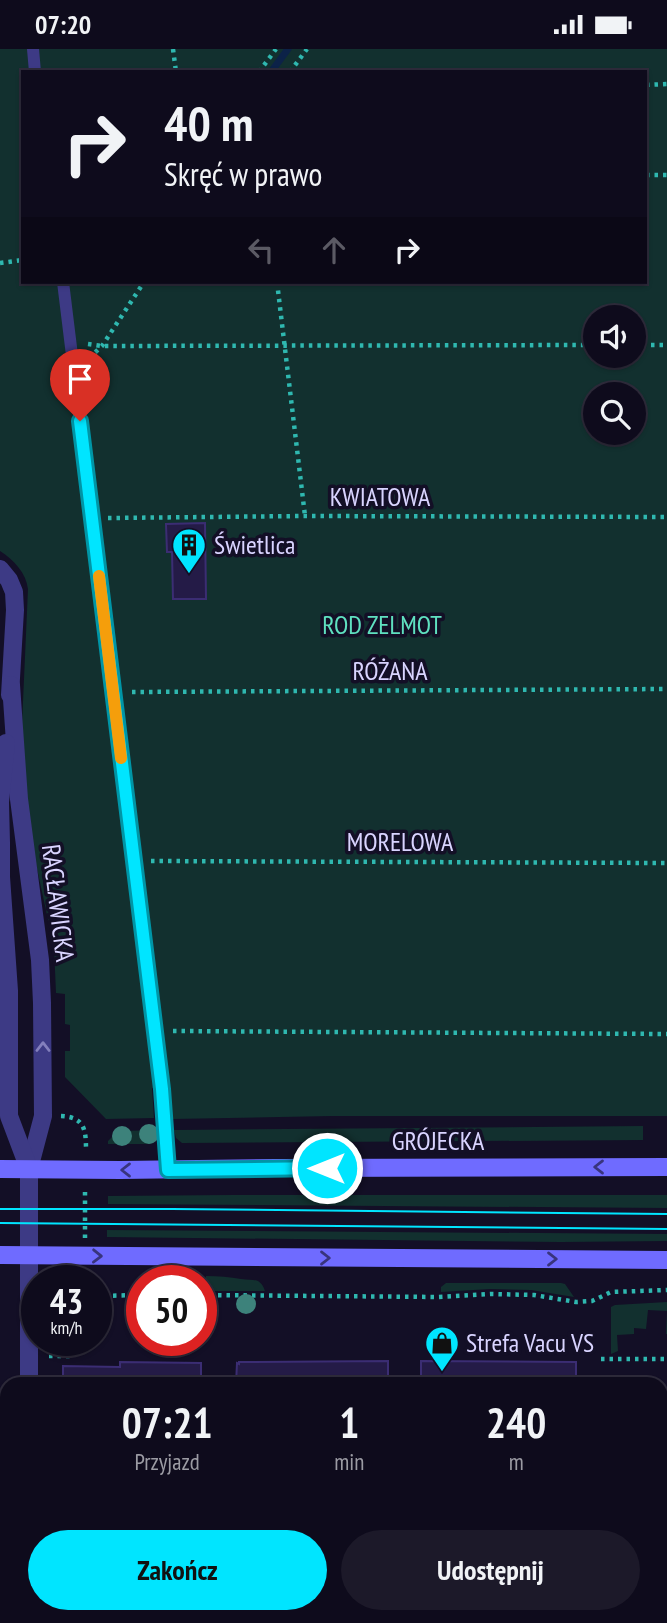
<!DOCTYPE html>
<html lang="pl">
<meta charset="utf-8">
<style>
:root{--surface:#0e0b1c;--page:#1c1929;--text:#f1f3f6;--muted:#9b9ba3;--line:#2e2b3b;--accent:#00e5ff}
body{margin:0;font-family:"PT Sans Narrow",sans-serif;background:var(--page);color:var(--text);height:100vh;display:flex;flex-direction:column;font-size:26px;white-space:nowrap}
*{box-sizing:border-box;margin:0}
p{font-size:23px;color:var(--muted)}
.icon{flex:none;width:38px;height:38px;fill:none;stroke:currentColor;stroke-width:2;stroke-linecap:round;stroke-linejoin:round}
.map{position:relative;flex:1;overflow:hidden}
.side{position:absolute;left:0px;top:1328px;width:668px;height:247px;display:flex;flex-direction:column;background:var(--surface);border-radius:21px 21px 0 0;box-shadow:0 2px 5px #0004,0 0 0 2px var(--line)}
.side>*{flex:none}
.banner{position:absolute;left:21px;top:21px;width:626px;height:214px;border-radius:0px;box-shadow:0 2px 5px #0004,0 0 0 2px var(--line);background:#0e0b1c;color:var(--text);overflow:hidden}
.tools{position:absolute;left:583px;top:256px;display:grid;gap:14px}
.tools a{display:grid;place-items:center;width:63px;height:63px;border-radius:50%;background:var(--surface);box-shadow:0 2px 5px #0004,0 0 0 2px var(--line);font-size:35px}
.speed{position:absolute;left:21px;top:1216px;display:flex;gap:14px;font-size:35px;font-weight:700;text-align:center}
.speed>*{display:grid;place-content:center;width:91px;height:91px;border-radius:50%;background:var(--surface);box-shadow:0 2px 5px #0004,0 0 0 2px var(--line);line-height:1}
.speed small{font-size:18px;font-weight:400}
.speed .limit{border:10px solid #d22;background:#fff;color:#111}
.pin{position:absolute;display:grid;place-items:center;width:60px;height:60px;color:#fff;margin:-72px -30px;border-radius:50% 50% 50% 0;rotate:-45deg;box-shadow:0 0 7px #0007}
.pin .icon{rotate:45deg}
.me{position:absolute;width:77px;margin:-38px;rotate:270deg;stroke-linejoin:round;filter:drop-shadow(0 0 5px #0008)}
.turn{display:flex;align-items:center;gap:24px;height:147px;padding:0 28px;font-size:32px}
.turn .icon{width:91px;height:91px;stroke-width:2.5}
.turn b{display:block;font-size:49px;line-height:60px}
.lanes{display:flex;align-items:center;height:66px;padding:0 28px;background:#0003;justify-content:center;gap:35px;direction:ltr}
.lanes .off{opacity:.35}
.eta{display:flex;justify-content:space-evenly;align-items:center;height:119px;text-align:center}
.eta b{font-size:42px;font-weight:700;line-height:49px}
.primary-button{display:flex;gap:14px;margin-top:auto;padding:14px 28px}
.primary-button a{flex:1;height:80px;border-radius:42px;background:var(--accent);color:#111;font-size:28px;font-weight:700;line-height:80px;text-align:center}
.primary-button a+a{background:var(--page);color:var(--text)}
.status{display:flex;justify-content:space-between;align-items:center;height:49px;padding:0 35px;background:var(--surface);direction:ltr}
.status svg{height:19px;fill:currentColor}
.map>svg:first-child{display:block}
</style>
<div class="status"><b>07:20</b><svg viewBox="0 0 49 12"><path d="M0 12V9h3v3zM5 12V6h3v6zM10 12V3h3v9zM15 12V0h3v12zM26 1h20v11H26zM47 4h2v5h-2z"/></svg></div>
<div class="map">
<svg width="667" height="1574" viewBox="0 0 667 1574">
<rect width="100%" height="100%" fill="#130f26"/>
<g fill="#12302f" fill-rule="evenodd">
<path d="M0 0H667V1067H332L172 1070 170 1040 152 1039 154 1069 106 1070 65 1028V1002H70V976L65 975V945L56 944 54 898 29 783 22 675 28 540C26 524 14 511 0 502ZM23 23H646V233H23ZM595 268H634V306H595ZM595 345H634V383H595Z"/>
<polygon points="643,1077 643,1091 182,1094 176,1089 174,1081"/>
<polygon points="159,1081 159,1086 157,1087 156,1091 151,1095 108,1095 108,1092 118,1082"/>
<polygon points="231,1146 667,1146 667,1159 108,1155 108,1147"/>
<polygon points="107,1181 667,1185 667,1192 561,1193 107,1188"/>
<path d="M206 1227C218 1227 230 1228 241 1230 254 1232 260 1228 265 1242H201V1235H206Z"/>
<polygon points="446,1234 561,1234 565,1235 574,1248 531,1241 490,1240 441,1243 441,1238"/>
<polygon points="667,1253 667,1285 666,1285 667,1262 648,1261 646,1280 634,1279 634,1285 617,1286 618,1302 611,1305 611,1258 615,1256"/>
</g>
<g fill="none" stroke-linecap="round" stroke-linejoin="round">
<polyline stroke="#0c2248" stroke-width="7" points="271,23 288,0"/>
</g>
<g fill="#241b47" stroke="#3b2d73" stroke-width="2">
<polygon points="205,474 206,550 173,550 172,503 167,503 166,475"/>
<polygon points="388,1312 388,1335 236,1335 237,1314 239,1315 239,1313"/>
<polygon points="421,1312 576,1313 576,1335 421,1335"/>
<polygon points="120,1313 201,1314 201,1335 63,1335 63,1317 120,1318"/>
<polygon points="55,1568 133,1568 133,1574 60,1574 60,1569"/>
<rect x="232" y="1568" width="45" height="6"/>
<rect x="332" y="1568" width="36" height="6"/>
<rect x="421" y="1568" width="154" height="6"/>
</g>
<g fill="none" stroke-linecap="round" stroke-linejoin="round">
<g stroke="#2fb8b0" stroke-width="4.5" stroke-dasharray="3.5 5" stroke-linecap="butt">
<polyline points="173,0 176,23"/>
<polyline points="259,23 276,0"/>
<polyline points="290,23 307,0"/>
<polyline points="646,36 667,35"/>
<polyline points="646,126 667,126"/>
<polyline points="0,214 23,211"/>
<polyline points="277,233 305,467"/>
<polyline points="88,295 102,297 595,296"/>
<polyline points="634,296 667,296"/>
<polyline points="89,309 102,297 144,233"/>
<polyline points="108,469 305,467 667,468"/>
<polyline points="132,643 667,640"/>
<polyline points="151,812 667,814"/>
<polyline points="173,982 667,985"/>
<path d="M61 1067C85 1068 86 1081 86 1102"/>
<polyline points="85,1189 85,1138"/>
<polyline points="201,1246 438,1248 491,1245 534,1246 576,1253 592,1252 611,1243 667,1241"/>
<polyline points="96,1247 142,1246"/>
<polyline points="49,1307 72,1307 79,1303"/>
<polyline points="601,1310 667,1310"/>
<polyline points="641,1568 641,1574"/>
<polyline points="603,1574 603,1568"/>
</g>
<g stroke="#3d3a85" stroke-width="12">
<polyline points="33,0 35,23"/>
<polyline points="63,233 162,1040 168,1121"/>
</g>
<g stroke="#3d3a85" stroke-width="18">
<polyline points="0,520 9,531 14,543 15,561 10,646"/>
<polyline points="11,636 19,750 40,911 42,954 43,1067 29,1120 29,1335"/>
<polyline points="6,694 0,753 1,794 1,828 9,942 9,1067 29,1120"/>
<polyline points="25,1574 25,1568"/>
</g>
<g stroke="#6f6bff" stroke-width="18">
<polyline points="0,1120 120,1121 275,1119 667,1118"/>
<polyline points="0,1206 667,1211"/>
</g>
<g stroke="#00e5ff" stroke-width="2">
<polyline points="0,1160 172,1160 667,1165"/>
<polyline points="0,1174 667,1180"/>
</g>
</g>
<g fill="#3d827b">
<circle cx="149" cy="1085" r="10"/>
<circle cx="122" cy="1087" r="10"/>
<circle cx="246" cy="1255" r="10"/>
</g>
<defs><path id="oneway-chevron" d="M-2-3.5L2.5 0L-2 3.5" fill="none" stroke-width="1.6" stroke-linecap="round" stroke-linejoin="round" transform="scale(1.75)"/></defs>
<use stroke="#837fbc" href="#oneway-chevron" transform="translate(43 998) rotate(-90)"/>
<g stroke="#38347d">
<use href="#oneway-chevron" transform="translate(599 1118) rotate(180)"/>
<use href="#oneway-chevron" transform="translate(126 1121) rotate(180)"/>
<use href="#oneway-chevron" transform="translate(97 1207) rotate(1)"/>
<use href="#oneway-chevron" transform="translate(325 1209)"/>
<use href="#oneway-chevron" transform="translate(552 1210)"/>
</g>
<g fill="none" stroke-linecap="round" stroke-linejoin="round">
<g stroke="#0095a6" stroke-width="18">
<polyline id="route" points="80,372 162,1040 168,1121 327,1119"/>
</g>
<use href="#route" stroke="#00e5ff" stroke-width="12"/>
<polyline stroke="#f59e0b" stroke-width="12" points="99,527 121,709"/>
</g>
<defs>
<g id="building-pin" transform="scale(1.75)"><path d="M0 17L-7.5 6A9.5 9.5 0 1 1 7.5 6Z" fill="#00e5ff" stroke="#130f26"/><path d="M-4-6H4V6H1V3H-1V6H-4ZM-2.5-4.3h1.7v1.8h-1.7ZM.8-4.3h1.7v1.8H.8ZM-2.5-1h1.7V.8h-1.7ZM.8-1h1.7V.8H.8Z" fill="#111"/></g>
<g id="shop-pin" transform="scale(1.75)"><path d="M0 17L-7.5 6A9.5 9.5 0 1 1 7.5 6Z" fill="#00e5ff" stroke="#130f26"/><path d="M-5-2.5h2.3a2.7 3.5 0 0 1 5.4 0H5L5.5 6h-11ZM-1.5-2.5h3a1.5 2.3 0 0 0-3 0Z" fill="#111"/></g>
</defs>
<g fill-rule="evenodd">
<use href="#building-pin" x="189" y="496"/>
<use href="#shop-pin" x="442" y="1294"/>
</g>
<g text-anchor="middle" stroke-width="7" stroke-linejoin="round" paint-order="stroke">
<g font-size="26" fill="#d9d4ff" stroke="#130f26">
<text x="380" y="457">KWIATOWA</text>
<text x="390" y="631">RÓŻANA</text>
<text x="400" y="802">MORELOWA</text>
<text transform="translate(58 854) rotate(83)" y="9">RACŁAWICKA</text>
<text x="438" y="1101">GRÓJECKA</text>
</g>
<g font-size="26" fill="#d9d4ff" stroke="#130f26" text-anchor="start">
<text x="214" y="505">Świetlica</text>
<text x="466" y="1303">Strefa Vacu VS</text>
</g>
<g font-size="26" fill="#5fe0c0" stroke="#130f26">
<text x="382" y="585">ROD ZELMOT</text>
</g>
</g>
</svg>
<div class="tools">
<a><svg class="icon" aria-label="sound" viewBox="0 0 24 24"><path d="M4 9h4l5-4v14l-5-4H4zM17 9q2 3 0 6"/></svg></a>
<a><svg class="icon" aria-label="search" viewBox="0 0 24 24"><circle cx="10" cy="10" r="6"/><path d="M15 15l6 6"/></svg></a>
</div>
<div class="speed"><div>43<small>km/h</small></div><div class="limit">50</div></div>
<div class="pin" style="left:80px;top:372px;background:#d93025"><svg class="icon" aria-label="arrive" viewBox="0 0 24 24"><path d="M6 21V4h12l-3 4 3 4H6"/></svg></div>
<svg class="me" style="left:327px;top:1119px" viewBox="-20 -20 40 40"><circle r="17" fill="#00e5ff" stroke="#fff" stroke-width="3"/><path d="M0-11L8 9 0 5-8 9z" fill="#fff"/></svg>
<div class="banner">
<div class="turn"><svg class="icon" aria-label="right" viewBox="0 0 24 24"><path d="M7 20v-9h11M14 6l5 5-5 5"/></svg><div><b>40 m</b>Skręć w prawo</div></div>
<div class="lanes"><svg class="icon off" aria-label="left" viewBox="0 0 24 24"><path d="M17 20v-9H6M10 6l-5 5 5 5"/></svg><svg class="icon off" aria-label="ahead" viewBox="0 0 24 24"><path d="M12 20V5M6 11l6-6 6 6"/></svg><svg class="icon" aria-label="right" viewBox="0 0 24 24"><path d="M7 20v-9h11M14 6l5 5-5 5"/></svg></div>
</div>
<section class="side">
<div class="eta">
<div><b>07:21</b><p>Przyjazd</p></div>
<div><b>1</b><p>min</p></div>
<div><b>240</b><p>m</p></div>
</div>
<div class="primary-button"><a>Zakończ</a><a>Udostępnij</a></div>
</section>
</div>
